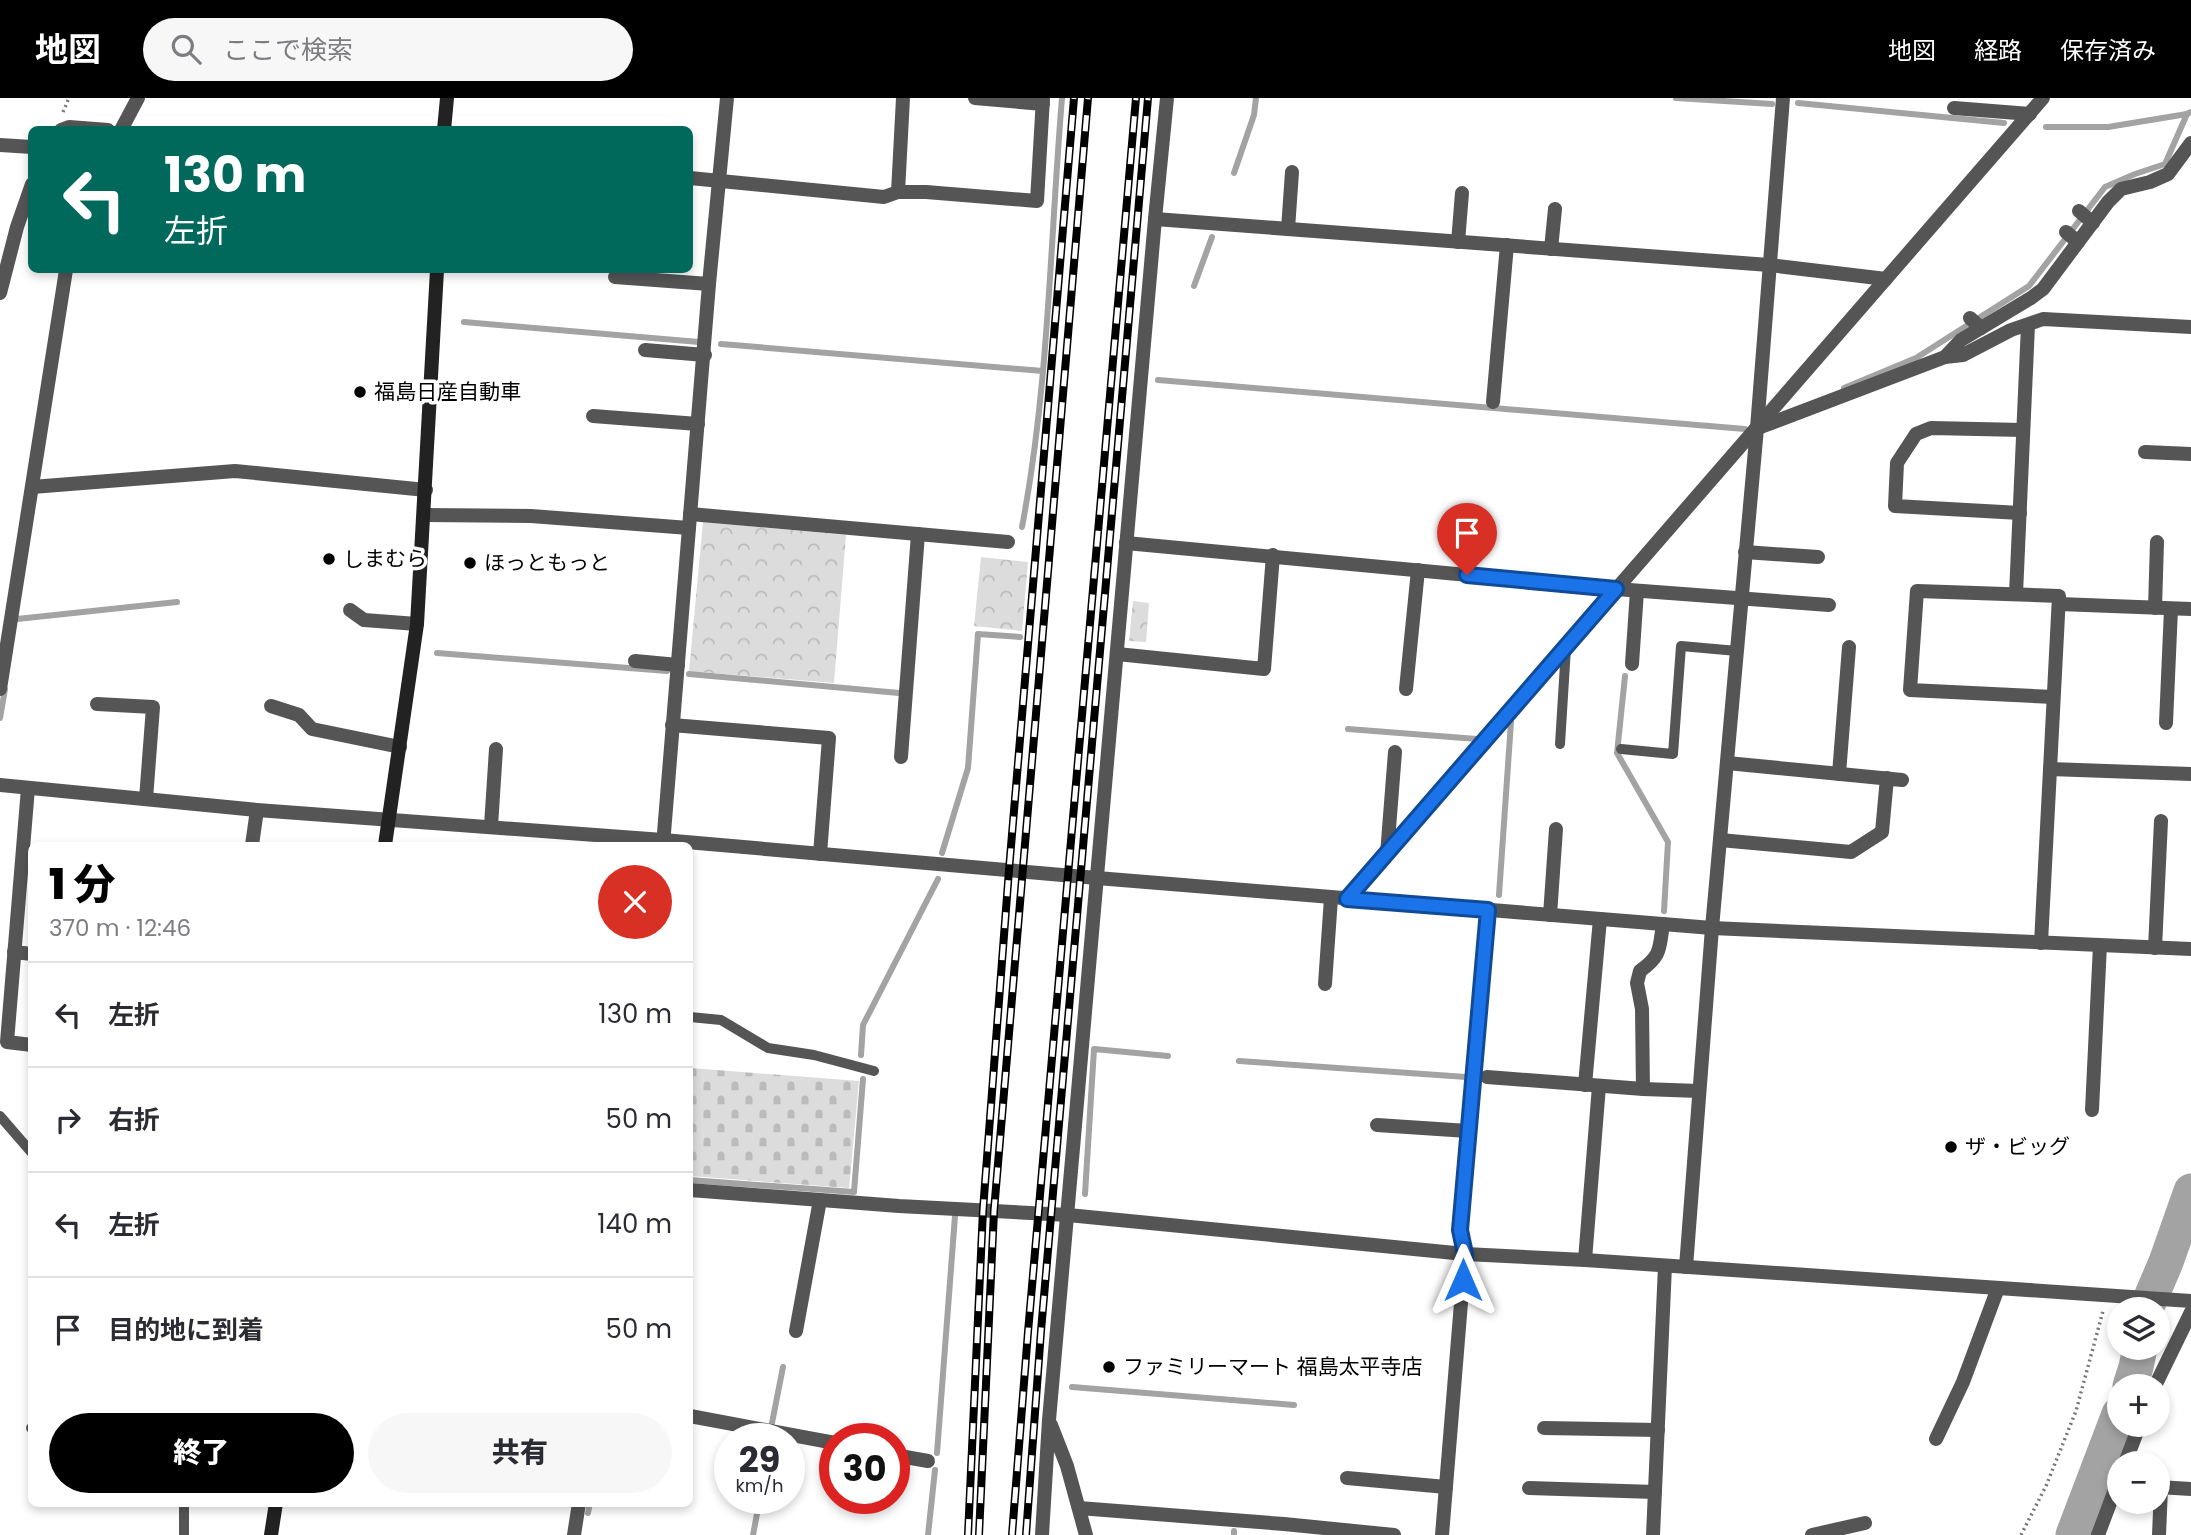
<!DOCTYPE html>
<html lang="ja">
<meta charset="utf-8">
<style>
:root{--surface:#fff;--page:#f7f7f7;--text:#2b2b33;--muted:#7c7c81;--line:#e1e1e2;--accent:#000}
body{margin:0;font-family:Poppins,"Noto Sans JP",sans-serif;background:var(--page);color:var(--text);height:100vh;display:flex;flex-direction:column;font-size:26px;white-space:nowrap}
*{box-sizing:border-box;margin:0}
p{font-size:23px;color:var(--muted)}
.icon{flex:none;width:38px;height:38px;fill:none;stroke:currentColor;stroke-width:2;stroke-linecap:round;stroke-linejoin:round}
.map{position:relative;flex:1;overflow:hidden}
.drawer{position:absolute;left:28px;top:744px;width:665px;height:665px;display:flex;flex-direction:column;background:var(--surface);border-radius:10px;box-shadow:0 4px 10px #0003}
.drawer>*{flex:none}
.guide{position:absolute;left:28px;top:28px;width:665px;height:147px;border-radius:10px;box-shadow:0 4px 10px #0003;background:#00695c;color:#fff;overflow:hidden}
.tools{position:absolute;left:2107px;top:1199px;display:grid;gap:14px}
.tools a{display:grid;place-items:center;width:63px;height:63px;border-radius:50%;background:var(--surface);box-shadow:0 4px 10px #0003;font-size:35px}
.speed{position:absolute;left:714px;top:1325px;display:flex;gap:14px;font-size:35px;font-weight:700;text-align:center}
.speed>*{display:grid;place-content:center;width:91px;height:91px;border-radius:50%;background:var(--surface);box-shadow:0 4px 10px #0003;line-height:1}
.speed small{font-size:18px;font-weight:400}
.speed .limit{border:10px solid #d22;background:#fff;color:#111}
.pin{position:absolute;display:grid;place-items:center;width:60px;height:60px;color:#fff;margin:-72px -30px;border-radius:50% 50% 50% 0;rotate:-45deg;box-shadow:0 0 7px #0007}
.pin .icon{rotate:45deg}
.me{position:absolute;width:77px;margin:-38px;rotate:0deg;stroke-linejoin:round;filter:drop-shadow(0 0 5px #0008)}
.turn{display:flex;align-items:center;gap:24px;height:147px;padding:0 21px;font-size:32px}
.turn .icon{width:91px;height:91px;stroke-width:2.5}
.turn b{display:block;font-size:49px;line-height:60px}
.round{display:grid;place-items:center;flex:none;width:74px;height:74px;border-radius:37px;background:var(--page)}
.headline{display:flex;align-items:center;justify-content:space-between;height:119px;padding:0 21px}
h1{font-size:42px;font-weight:800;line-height:52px;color:var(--accent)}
.button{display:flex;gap:14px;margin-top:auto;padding:14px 21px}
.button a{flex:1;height:80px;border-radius:42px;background:var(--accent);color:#fff;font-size:28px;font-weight:800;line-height:80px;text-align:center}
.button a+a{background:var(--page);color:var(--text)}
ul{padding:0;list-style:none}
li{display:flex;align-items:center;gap:21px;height:105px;padding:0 21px;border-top:2px solid var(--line)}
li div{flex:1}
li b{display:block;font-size:26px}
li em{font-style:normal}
header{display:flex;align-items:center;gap:42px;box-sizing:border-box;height:98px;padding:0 35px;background:var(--accent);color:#fff}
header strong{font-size:33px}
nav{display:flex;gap:38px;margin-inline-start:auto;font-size:24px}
.search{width:490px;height:63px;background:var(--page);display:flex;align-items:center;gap:18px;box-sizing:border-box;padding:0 24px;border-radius:38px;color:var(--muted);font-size:26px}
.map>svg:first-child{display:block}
</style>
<header>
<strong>地図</strong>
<div class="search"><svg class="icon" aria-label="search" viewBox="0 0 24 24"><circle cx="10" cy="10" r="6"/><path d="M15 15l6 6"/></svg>ここで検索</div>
<nav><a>地図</a><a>経路</a><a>保存済み</a></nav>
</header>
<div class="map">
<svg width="2191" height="1437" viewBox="0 0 2191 1437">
<defs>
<pattern id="forest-crowns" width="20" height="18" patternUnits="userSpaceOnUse" patternTransform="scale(1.75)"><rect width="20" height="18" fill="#dcdcdc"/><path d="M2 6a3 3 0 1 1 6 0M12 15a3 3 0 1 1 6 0" fill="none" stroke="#bbb"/></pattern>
<pattern id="cemetery-stones" width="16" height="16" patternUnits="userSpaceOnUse" patternTransform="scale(1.75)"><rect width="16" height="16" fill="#dcdcdc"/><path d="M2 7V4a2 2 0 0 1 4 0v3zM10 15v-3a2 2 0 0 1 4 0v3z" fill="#bbb"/></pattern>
</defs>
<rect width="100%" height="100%" fill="#fff"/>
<g fill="url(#forest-crowns)">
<polygon points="703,424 846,437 834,585 689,573"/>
<polygon points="981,459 1028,464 1022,533 974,528"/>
<polygon points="1133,503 1149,505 1146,544 1129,543"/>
</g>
<polygon fill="url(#cemetery-stones)" points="690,970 859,983 849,1090 690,1078"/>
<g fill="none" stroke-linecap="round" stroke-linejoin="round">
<g stroke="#a3a3a3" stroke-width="6">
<polyline points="1676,0 1772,6"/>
<polyline points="1798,5 2004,25"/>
<polyline points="2046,29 2108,29 2187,16"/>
<polyline points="1234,75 1254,17 1256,0"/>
<polyline points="1194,188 1212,139"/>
<polyline points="464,224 699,244"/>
<polyline points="721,246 1043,273"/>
<polyline points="1158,282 1745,331"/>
<polyline points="1844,290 1916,260 2029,188 2105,89 2135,76 2165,66 2187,16 2191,14"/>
<path d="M1022 429C1049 288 1050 143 1062 0"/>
<polyline points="17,521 177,504"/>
<polyline points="437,555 667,573"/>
<polyline points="689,576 899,595"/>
<polyline points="1625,578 1617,655 1668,744 1664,813"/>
<polyline points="0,620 5,591"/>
<polyline points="1348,631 1477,641"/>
<polyline points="942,755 968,670 978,536 1020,539"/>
<polyline points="1499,797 1511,624"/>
<polyline points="861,957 863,927 938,781"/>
<polyline points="1239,963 1466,979"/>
<polyline points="690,1082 854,1094 863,981"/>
<polyline points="1085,1096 1094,951 1168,958"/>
<polyline points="1072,1289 1294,1307"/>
<polyline points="772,1325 783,1269"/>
<polyline points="937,1355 955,1118"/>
<polyline points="588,1415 590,1405"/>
<polyline points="753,1437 760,1400"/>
<polyline points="928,1437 935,1372"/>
<polyline points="1234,1437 1234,1433"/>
</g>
<g stroke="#a3a3a3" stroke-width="35">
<polyline points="2146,1211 2166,1164 2191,1093"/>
<polyline points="2130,1288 2136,1269 2140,1250"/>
<polyline points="2073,1437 2119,1316"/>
</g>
<g stroke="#777" stroke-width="3.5" stroke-dasharray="2 3.5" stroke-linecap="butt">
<polyline points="63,14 69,0"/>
<polyline points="2021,1437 2046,1388 2076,1313 2103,1213"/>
</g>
<g stroke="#555" stroke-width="10">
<polyline points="1560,646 1566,550"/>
<polyline points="1621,651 1673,656 1681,548 1737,553"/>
<polyline points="690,919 721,922 768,950 814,957 874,973"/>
<polyline points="0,1018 32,1055"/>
<polyline points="31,1330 32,1330"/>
<polyline points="184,1405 184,1437"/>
</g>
<g stroke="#555" stroke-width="14">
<polyline points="903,0 898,94 926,94 1037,103 1043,0"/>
<polyline points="975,0 1043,6"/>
<polyline points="1954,10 2030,16"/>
<polyline points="61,32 69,29 108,32"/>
<polyline points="121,32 138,0"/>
<polyline points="0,47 32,49"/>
<polyline points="690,80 884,99 898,94"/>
<polyline points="2079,113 2093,125"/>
<polyline points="1155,121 1769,167 1886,181"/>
<polyline points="1288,131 1292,74"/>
<polyline points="2066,134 2078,144"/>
<polyline points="1458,144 1462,95"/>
<polyline points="1551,151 1555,111"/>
<polyline points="615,179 709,186"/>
<polyline points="0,195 17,129 32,86"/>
<polyline points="1970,220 1981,230"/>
<polyline points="645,252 705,257"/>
<polyline points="1945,259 1961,242 2031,200 2043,191 2108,104 2121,91 2150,84 2168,76 2191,45"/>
<polyline points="1493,304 1507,147"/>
<polyline points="593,318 698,326"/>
<polyline points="1758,330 1945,259 1963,257 2011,232 2043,221 2191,229"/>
<polyline points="2145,354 2191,356"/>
<polyline points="32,389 235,373 426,392"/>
<polyline points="2020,415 1895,408 1897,365 1916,336 1931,330 2023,332"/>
<polyline points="690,416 1008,444"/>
<polyline points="424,417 531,418 689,430"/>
<polyline points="1126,445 1616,491 1829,507"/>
<polyline points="1745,454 1818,459"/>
<polyline points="2016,496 2028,227"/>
<polyline points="2059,506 2191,511"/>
<polyline points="2155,510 2157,444"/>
<polyline points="350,512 364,522 417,526"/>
<polyline points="1117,556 1264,571 1273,457"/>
<polyline points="635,563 678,567"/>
<polyline points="1632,566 1637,493"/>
<polyline points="0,591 66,172"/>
<polyline points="1406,591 1418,472"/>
<polyline points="97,606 153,609 146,701"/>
<polyline points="271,608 299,617 312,631 400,649"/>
<polyline points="2166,625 2171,511"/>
<polyline points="672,627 829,640 820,756"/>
<polyline points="901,659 918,436"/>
<polyline points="1727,665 1902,682"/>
<polyline points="2050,671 2191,676"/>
<polyline points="1839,676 1849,549"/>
<polyline points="0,687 257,712 663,742 1097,780 1712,830 2191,851"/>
<polyline points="28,690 7,944 32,947"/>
<polyline points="491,728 496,651"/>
<polyline points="1720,742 1851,754 1882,734 1887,680"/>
<polyline points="252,747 257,712"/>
<polyline points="663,747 709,186 727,0"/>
<polyline points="1387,756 1395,654"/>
<polyline points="1347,801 2043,0"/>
<polyline points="1550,817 1556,731"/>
<polyline points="2041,845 2059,498 1917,493 1910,592 2053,599"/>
<polyline points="2155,850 2161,723"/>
<polyline points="14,854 32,856"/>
<polyline points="1325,886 1331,800"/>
<path d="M1487 979 1643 991 1642 911 1637 885 1640 873C1662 857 1659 851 1663 826"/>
<polyline points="1585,987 1600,821"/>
<polyline points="1643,991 1699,993"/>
<polyline points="2092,1012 2100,847"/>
<polyline points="1377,1027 1468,1033"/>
<polyline points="690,1092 899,1108 1068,1117 1465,1156 1585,1162 2191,1203"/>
<polyline points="1585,1162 1599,988"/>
<polyline points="1686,1169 1712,830 1757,330 1783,0"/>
<polyline points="796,1233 820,1102"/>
<polyline points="2155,1288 2191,1214"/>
<polyline points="690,1318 835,1345"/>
<polyline points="1051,1327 1067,1368 1086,1437"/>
<polyline points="1544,1330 1658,1332"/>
<polyline points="1936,1341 1963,1284 1998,1190"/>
<polyline points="894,1357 928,1363"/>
<polyline points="2125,1365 2140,1326"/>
<polyline points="1347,1380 1446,1389"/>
<polyline points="2158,1389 2191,1391"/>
<polyline points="1529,1390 1655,1394"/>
<polyline points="1079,1410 1284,1426 1394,1437"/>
<polyline points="574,1437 579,1405"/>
<polyline points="1042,1437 1049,1322 1155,121 1167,0"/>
<polyline points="1442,1437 1465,1156 1460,1132 1488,812"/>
<polyline points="1653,1437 1665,1168"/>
<polyline points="1812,1437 1865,1425"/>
<polyline points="2098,1437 2119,1381"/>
<polyline points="2159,1437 2161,1390"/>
</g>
<g stroke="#222" stroke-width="14">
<polyline points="444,32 447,0"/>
<polyline points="385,747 417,526 437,172"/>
<polyline points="271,1437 276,1405"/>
</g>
<g stroke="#000" stroke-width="8">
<g id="rail">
<polyline points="968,1437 983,1112 1009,772 1074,0"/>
<polyline points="979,1437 994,1113 1088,0"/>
<polyline points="1012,1437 1028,1234 1136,0"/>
<polyline points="1026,1437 1041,1233 1148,0"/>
</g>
</g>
<use href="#rail" stroke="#fff" stroke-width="5" stroke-dasharray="16" stroke-linecap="butt"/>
</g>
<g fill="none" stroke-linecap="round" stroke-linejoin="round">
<g stroke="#114b97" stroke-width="18">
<polyline id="route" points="1463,1182 1465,1156 1460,1132 1488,812 1347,801 1616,491 1467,477"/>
</g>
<use href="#route" stroke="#1a73e8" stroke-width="12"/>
</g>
<g fill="#000" stroke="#fff" stroke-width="2.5">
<circle cx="360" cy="294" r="7"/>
<circle cx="329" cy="461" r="7"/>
<circle cx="470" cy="465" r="7"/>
<circle cx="1951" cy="1049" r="7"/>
<circle cx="1109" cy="1269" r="7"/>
</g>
<g text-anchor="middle" stroke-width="7" stroke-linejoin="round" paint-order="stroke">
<g font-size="21" fill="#000" stroke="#fff" text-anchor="start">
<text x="374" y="301">福島日産自動車</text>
<text x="343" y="468">しまむら</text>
<text x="484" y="472">ほっともっと</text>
<text x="1965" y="1056">ザ・ビッグ</text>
<text x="1123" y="1276">ファミリーマート 福島太平寺店</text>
</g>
</g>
</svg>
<div class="tools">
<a><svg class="icon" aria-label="layers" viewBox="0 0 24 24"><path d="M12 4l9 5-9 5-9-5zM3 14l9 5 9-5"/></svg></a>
<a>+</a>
<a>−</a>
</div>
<div class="speed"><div>29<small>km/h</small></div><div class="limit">30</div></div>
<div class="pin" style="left:1467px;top:477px;background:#d93025"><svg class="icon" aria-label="arrive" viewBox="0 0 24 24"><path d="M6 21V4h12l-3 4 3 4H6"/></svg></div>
<svg class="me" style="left:1463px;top:1182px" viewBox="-20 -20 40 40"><path d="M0-17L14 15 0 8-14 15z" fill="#1a73e8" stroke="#fff" stroke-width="4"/></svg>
<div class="guide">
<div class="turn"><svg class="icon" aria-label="left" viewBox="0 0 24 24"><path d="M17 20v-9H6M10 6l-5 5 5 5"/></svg><div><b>130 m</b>左折</div></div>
</div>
<section class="drawer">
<div class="headline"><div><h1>1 分</h1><p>370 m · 12:46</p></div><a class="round" style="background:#d93025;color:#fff"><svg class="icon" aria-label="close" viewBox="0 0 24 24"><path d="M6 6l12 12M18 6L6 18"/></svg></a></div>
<ul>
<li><svg class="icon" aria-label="left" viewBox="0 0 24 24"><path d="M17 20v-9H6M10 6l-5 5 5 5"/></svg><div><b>左折</b></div><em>130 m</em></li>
<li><svg class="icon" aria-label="right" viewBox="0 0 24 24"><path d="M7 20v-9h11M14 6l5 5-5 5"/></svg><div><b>右折</b></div><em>50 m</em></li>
<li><svg class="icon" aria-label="left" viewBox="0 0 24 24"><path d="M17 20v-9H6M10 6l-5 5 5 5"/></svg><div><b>左折</b></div><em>140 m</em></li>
<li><svg class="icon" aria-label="arrive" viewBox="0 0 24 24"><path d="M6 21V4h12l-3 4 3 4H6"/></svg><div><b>目的地に到着</b></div><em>50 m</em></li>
</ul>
<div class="button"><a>終了</a><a>共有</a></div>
</section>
</div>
